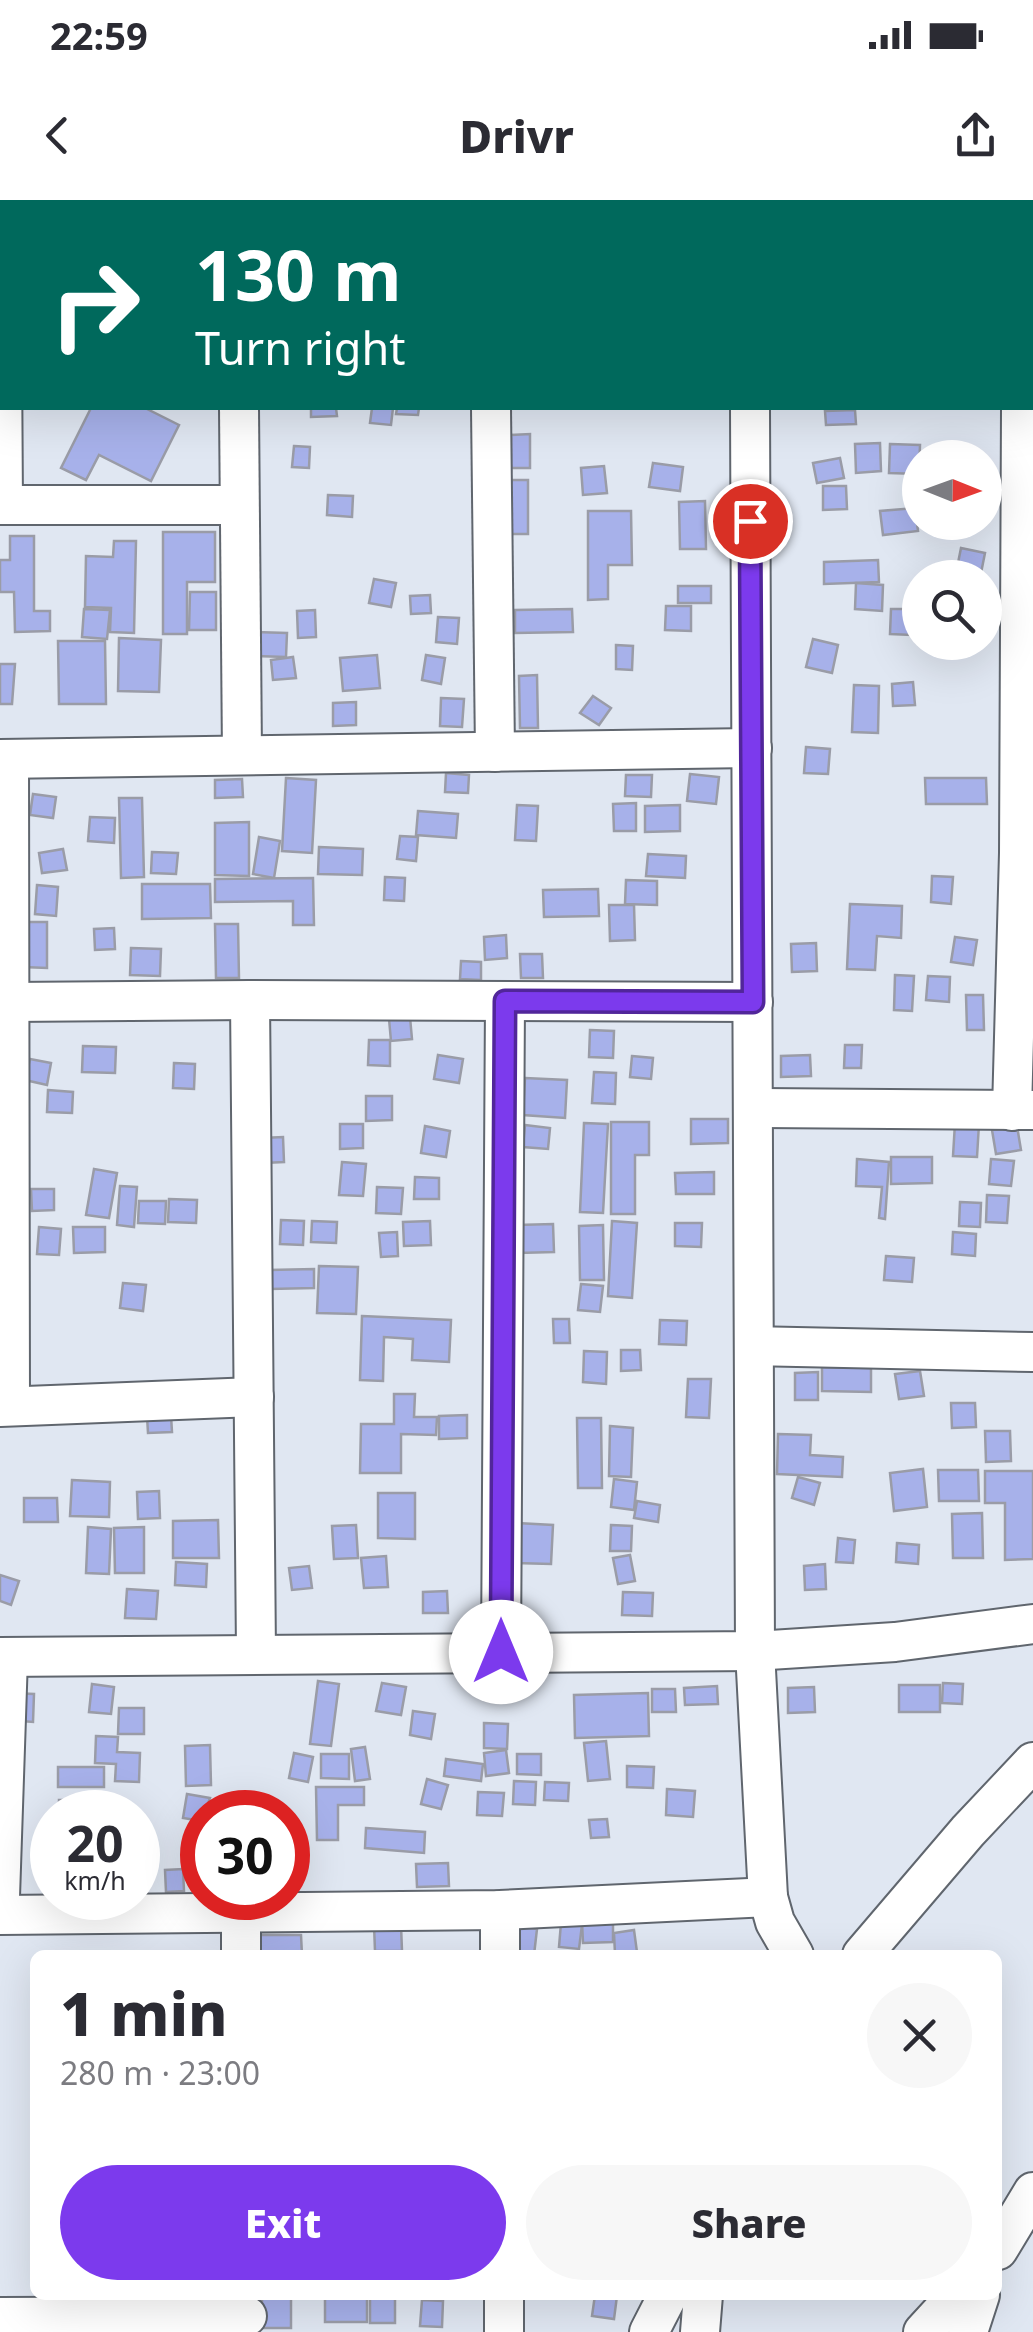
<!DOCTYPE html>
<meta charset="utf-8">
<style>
:root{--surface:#fff;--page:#f7f7f7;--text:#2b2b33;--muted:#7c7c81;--accent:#7c3aed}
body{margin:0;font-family:"Noto Sans",sans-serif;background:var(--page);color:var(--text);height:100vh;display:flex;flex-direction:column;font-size:38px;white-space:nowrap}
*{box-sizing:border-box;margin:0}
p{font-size:32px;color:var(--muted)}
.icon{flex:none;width:55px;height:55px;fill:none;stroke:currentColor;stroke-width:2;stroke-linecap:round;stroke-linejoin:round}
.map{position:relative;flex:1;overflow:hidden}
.panel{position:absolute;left:30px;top:1750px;width:972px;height:350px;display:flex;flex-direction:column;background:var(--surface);border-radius:15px;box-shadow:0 10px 40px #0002}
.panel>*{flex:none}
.guide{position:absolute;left:0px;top:0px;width:1035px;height:210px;box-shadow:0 10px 40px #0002;background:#00695c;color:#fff;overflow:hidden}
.needle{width:65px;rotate:91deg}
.buttons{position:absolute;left:902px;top:240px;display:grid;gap:20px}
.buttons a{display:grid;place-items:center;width:100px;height:100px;border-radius:50%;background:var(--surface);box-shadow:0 10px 40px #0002;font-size:50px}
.speed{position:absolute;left:30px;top:1590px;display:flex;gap:20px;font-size:50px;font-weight:700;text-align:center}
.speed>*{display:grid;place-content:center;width:130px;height:130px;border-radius:50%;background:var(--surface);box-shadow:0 10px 40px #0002;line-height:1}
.speed small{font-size:25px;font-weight:400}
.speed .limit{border:15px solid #d22;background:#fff;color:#111}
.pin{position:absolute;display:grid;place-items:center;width:85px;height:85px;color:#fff;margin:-42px;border:5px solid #fff;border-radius:50%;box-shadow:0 2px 10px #0007}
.me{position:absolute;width:110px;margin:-55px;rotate:0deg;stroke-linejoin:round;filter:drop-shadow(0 0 8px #0008)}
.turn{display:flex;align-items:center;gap:35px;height:210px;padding:0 30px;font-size:45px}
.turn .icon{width:130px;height:130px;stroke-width:2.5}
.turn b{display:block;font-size:70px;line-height:85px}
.round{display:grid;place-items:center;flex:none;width:105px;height:105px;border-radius:52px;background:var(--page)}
.summary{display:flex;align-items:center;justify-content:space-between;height:170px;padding:0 30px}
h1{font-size:60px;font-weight:800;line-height:75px}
.button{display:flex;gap:20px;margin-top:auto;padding:20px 30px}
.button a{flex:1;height:115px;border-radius:60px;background:var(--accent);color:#fff;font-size:40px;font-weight:800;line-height:115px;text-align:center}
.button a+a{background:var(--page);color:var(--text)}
.status{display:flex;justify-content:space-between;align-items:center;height:70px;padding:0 50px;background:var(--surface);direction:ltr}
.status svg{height:28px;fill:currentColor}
header{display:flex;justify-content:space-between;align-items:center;height:130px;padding:0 30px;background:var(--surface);font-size:45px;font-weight:800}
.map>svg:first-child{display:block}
</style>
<div class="status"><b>22:59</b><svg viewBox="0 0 49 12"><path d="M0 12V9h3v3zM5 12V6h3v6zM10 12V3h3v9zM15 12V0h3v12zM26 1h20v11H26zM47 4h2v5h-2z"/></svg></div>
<header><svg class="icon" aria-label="back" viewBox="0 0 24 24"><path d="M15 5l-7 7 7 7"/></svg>Drivr<svg class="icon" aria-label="share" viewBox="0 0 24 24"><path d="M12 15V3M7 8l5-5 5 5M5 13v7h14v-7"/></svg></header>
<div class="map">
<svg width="1033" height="2132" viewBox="0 0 1033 2132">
<rect width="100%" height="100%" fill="#e0e7f2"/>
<g fill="#a7b1ea" stroke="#9a9ca7" stroke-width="2.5">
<polygon points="91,208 145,208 179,225 151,281 99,255 86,280 61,268"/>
<polygon points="311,208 336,208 337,216 311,217"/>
<polygon points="372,208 393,208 391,225 370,223"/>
<polygon points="397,208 419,208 418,215 396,214"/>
<polygon points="855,210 856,224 826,225 825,211"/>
<polygon points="530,234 530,268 511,268 511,235"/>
<polygon points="880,243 881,271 856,273 855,244"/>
<polygon points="890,244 920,245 919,274 889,273"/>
<polygon points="294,246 310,247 309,268 292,267"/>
<polygon points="840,258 844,278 817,283 813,263"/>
<polygon points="653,263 683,267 680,291 649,287"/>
<polygon points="604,266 607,293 583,295 581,268"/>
<rect x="505" y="280" width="23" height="54"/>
<polygon points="823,286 846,286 847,309 823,310"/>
<polygon points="328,295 353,296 352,317 327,315"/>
<polygon points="705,301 706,349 680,349 679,302"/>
<polygon points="915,308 918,331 883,335 880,311"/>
<polygon points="588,311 631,311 632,365 608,365 608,399 588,400"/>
<polygon points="163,332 215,332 215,382 187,382 187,434 163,434"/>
<polygon points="10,336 34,336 34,411 50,411 50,431 15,432 14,392 0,392 0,360 10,360"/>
<polygon points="114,341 136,341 134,433 110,432 111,408 85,407 86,356 113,357"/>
<polygon points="961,348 985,353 980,378 956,373"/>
<polygon points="878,360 879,382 824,384 824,362"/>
<polygon points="374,379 396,383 391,407 369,403"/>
<polygon points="856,383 883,385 882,411 855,409"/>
<rect x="678" y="386" width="33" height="17"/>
<polygon points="190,392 216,392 216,430 189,430"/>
<polygon points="430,395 431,413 411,414 410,396"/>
<polygon points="666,406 691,406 691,431 665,430"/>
<polygon points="84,409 110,410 107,439 82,437"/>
<polygon points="572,409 573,432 515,433 515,410"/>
<polygon points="891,409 913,409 912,435 890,434"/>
<polygon points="315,410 316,437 298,438 297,411"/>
<polygon points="438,417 459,418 457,444 436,442"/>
<polygon points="255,432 287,433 286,457 255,456"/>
<polygon points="119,438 161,440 159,492 118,491"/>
<polygon points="813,439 838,445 832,473 806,467"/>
<polygon points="58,441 105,441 106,504 59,504"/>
<polygon points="616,445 633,446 632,470 616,469"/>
<polygon points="377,455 380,488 343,491 340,458"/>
<polygon points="426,455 445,458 441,484 422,480"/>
<polygon points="293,457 296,478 273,480 271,460"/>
<polygon points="0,464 15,464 12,504 0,504"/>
<polygon points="537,475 538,528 520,528 519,476"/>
<polygon points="913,482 915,505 893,506 892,484"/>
<polygon points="854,485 879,486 878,533 852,532"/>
<polygon points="593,496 611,508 599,525 580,513"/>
<polygon points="441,498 464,499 462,527 440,526"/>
<polygon points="356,502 356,525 333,526 333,503"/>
<polygon points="806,547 830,549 828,574 804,573"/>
<polygon points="446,573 469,575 468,593 445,592"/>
<polygon points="690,574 719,577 716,604 687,601"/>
<polygon points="626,575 652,575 651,597 625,596"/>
<polygon points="286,578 316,580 312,653 282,651"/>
<polygon points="925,578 986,578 987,604 926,604"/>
<polygon points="242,579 243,597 215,598 215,580"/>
<polygon points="33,594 56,597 53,618 30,615"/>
<polygon points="119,598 142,598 144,677 121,678"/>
<polygon points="636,603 636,631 614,631 613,604"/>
<polygon points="517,605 538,606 536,641 515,640"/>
<polygon points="680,605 680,631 645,632 645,606"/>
<polygon points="418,611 458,614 456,638 416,635"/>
<polygon points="90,617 115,618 114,643 88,641"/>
<polygon points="249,622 249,676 215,675 215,623"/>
<polygon points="400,636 418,637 416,661 397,659"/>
<polygon points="259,637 280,641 274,678 253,674"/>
<polygon points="319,647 363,649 362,675 318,674"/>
<polygon points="63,649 67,670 42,673 39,653"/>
<polygon points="152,652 178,653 176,674 151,673"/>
<polygon points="648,654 686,656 685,678 646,676"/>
<polygon points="932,676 953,677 951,704 931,702"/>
<polygon points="385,677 405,678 404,701 384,700"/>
<polygon points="313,678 314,725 293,725 293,701 215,702 215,679"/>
<polygon points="626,680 657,681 657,705 625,704"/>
<polygon points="142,684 210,684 211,718 142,719"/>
<polygon points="37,685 58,687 56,716 35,714"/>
<polygon points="598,689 599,716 544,717 543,690"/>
<polygon points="850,704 902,706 901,738 877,736 875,770 847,769"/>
<polygon points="609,705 634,705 635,740 610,741"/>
<polygon points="23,722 47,722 47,768 23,767"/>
<polygon points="215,724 238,724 239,778 216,778"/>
<polygon points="114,728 115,749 95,750 94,729"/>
<polygon points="506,735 507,758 485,760 484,737"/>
<polygon points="955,737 977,740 973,765 951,762"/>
<polygon points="816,743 817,771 792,772 791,744"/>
<polygon points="131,748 161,749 160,776 130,775"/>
<polygon points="520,754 542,754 543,778 521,778"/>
<polygon points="461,761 481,762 481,780 460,779"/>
<polygon points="895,775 914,776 912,811 894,810"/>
<polygon points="928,776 950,777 949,802 926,800"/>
<polygon points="966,795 983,795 984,830 967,830"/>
<polygon points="410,817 412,839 391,841 389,819"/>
<polygon points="590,830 614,831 613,858 589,857"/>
<polygon points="369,840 390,840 390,866 368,865"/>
<polygon points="845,845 862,845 861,868 844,868"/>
<polygon points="83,846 116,847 115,873 82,872"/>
<polygon points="438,855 463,859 459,883 434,879"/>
<polygon points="810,855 811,876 781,877 781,856"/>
<polygon points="632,856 653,858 651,879 630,877"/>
<polygon points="30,859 51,863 47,885 25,880"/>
<polygon points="174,863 195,864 194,889 173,888"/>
<polygon points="594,872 616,873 615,904 592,903"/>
<polygon points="525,878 567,880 565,918 523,915"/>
<polygon points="48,890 73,892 72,913 47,912"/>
<polygon points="366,896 392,896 392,920 366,921"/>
<polygon points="691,919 728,919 728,943 691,944"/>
<polygon points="611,922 649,922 649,955 635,955 635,1014 611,1014"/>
<polygon points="584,923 608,924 603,1013 580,1012"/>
<polygon points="955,923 979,924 977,957 953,956"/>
<polygon points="340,924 363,924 363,948 340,949"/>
<polygon points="525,925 550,928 548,949 523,947"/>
<polygon points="425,926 450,931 446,957 421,953"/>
<polygon points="1017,926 1021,950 996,954 992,930"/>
<polygon points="283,937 284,962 264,963 262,938"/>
<polygon points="891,957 932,957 932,983 891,984"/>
<polygon points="857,959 889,962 885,1019 879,1018 882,987 856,986"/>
<polygon points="991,959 1014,961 1011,986 989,984"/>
<polygon points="342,962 366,964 363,996 339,995"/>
<polygon points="94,969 117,973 109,1018 86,1015"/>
<polygon points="714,972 714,994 676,994 675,973"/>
<polygon points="415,977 439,978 439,999 414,999"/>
<polygon points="120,986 137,987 134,1027 117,1025"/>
<polygon points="377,987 403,988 401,1014 376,1013"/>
<polygon points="31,989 54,989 54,1010 32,1011"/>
<polygon points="987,995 1009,996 1007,1023 986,1022"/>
<polygon points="169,999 197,1000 196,1023 168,1022"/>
<polygon points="139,1001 166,1001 165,1024 138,1023"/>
<polygon points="960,1002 981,1003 980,1027 959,1026"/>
<polygon points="281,1020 304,1021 303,1045 280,1044"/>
<polygon points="312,1021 337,1022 336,1043 311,1042"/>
<polygon points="430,1021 431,1045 404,1046 403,1022"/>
<polygon points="612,1021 637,1023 632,1098 608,1096"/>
<polygon points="675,1023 702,1023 701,1047 675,1046"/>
<polygon points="553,1024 554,1052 518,1053 517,1025"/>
<polygon points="603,1025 604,1080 580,1080 579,1026"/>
<polygon points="39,1027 61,1029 59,1055 37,1054"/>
<polygon points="73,1027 105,1027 105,1052 74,1053"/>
<polygon points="397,1032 398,1056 381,1057 379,1033"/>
<polygon points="953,1032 976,1034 975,1056 952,1054"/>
<polygon points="886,1056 914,1058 912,1082 884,1080"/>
<polygon points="319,1066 358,1067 356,1114 317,1113"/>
<polygon points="314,1069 314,1088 270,1089 269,1070"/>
<polygon points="123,1083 146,1085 143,1111 120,1108"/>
<polygon points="581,1084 603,1086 600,1112 578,1110"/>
<polygon points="362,1116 451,1120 449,1162 412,1160 413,1139 384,1137 383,1181 360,1180"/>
<polygon points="553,1119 569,1119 570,1143 554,1143"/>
<polygon points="660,1120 687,1121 686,1145 659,1144"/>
<polygon points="621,1150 640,1150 641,1170 621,1171"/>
<polygon points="584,1151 607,1152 606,1184 583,1182"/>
<polygon points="822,1167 871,1168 871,1192 822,1191"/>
<polygon points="920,1171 924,1196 899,1199 895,1174"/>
<polygon points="818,1172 818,1200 795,1200 795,1173"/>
<polygon points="688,1179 711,1179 709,1218 686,1217"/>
<polygon points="394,1194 415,1194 414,1217 437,1217 436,1235 401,1234 401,1273 360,1273 361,1224 394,1224"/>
<polygon points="951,1203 975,1203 976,1227 952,1228"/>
<polygon points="171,1215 172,1232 148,1233 147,1216"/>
<polygon points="467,1215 467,1238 439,1239 439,1216"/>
<polygon points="577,1218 601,1218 602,1288 578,1288"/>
<polygon points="610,1226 633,1228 631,1277 609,1276"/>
<polygon points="985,1231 1010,1231 1011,1261 986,1262"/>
<polygon points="778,1234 811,1235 810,1255 843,1257 842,1277 777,1274"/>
<polygon points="923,1269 927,1307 894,1311 890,1273"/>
<polygon points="938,1270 978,1270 979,1301 939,1301"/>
<polygon points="985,1271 1033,1271 1033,1359 1005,1360 1005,1303 985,1303"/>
<polygon points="798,1277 820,1283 814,1305 792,1298"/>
<polygon points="614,1279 637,1282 634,1310 611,1307"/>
<polygon points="72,1280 110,1282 109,1317 70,1316"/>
<polygon points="159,1291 160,1318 138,1319 137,1292"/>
<polygon points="378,1293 415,1293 415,1339 378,1338"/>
<polygon points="24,1298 57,1298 58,1322 24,1322"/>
<polygon points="637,1301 660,1305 658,1322 634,1318"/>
<polygon points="982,1313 983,1358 953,1358 952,1314"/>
<polygon points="218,1320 219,1358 173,1358 173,1321"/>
<polygon points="517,1323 553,1325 551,1364 515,1363"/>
<polygon points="356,1325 358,1358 334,1359 332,1326"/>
<polygon points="611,1325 632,1326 631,1351 610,1351"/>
<polygon points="88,1327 111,1329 109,1374 86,1373"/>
<polygon points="144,1327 144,1373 115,1373 114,1328"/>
<polygon points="838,1338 855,1340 853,1363 836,1362"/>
<polygon points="897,1343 919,1345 918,1364 896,1362"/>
<polygon points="630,1355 635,1381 618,1384 613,1358"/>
<polygon points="386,1356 388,1387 364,1388 361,1358"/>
<polygon points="176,1362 207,1364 206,1387 175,1385"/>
<polygon points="825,1364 826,1389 805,1390 804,1366"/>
<polygon points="309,1366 312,1388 292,1390 289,1368"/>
<polygon points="0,1375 19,1381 11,1405 0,1401"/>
<polygon points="127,1389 158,1391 156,1419 125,1418"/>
<polygon points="447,1391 448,1413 423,1413 423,1392"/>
<polygon points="623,1392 653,1393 652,1416 622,1415"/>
<polygon points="318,1481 339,1484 331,1546 310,1544"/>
<polygon points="382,1483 406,1487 401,1515 376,1511"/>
<polygon points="943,1483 963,1484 962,1504 942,1503"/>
<polygon points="92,1484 114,1487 111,1514 89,1512"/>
<rect x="899" y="1485" width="41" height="27"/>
<polygon points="717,1486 718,1504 685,1505 684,1488"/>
<polygon points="814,1487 815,1512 788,1513 788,1488"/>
<polygon points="652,1489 675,1489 676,1512 652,1512"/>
<polygon points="10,1493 34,1494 33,1522 9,1520"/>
<polygon points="648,1493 649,1536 575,1538 574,1495"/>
<polygon points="119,1508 144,1508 144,1534 118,1534"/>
<polygon points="413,1511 435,1514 431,1539 410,1535"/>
<polygon points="484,1523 508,1524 507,1549 484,1548"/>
<polygon points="96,1536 118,1537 117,1552 140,1553 139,1582 115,1581 116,1564 95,1563"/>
<polygon points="606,1541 610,1579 588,1581 584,1543"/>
<polygon points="210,1545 211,1585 186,1586 185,1546"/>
<polygon points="365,1547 370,1579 355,1581 351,1549"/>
<polygon points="506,1550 509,1573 486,1576 484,1553"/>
<polygon points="294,1553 313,1557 308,1582 289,1578"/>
<polygon points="321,1554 349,1554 349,1579 321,1578"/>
<polygon points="517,1554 541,1554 541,1575 517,1574"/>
<polygon points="446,1559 483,1564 481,1581 444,1576"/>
<polygon points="627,1566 654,1567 653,1588 627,1587"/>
<rect x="58" y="1567" width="46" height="20"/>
<polygon points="427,1579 448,1585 441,1609 421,1604"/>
<polygon points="514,1581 536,1582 535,1605 513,1604"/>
<polygon points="545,1582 569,1583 568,1601 544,1600"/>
<polygon points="316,1587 364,1587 364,1605 338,1605 338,1640 317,1640"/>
<polygon points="667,1589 695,1591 693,1617 666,1615"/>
<polygon points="478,1592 504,1593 502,1616 477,1615"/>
<polygon points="187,1594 210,1598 202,1621 183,1618"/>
<polygon points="228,1594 250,1596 249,1612 226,1612"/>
<rect x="59" y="1600" width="40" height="12"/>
<polygon points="607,1619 609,1637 591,1638 589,1620"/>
<polygon points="366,1628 425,1632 424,1653 365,1648"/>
<polygon points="448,1663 449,1686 417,1687 416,1664"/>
<polygon points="183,1669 184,1691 166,1692 165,1670"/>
<polygon points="613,1720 613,1742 583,1743 582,1721"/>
<polygon points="561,1723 582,1725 579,1749 559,1747"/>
<polygon points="374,1725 401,1725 402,1751 375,1751"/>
<polygon points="510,1725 537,1729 534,1755 506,1755"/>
<polygon points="634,1730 637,1752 615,1754 614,1733"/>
<polygon points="258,1735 301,1735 302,1755 258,1755"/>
<rect x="370" y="2095" width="25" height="28"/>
<polygon points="595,2095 617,2096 614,2119 592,2116"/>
<rect x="262" y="2096" width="29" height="32"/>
<rect x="325" y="2096" width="42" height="26"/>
<polygon points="422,2100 443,2101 442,2127 420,2126"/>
</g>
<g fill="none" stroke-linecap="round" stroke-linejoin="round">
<g stroke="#60666e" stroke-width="42">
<g id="minor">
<polyline points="1,0 3,305"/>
<polyline points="752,2 752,0"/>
<polyline points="1032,155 1033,155"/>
<polyline points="239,208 242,555"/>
<polyline points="491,208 495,552"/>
<polyline points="750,208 755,1451 768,1697 775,1722 794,1755"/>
<polyline points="0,305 239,305"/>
<polyline points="0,559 752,548"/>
<polyline points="9,559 10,1206"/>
<polyline points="250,800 256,1453"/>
<polyline points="11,802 250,800 753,802"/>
<polyline points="754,908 1033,910"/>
<polyline points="1012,911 1019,653 1021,208"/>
<polyline points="754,1146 1033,1152"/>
<polyline points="0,1207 254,1197"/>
<polyline points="501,1452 505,801"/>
<polyline points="0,1457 755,1451 895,1442 1033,1424"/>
<polyline points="0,1697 8,1457"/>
<polyline points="500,1710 500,1755"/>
<polyline points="241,1713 241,1755"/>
<polyline points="0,1715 500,1710 768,1697"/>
<polyline points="862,1755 968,1631 1033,1562"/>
<polyline points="998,2050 1033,1992"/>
<polyline points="504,2095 504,2132"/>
<polyline points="0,2117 247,2116"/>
<polyline points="649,2132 668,2095"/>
<polyline points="700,2132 703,2095"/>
<polyline points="923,2132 957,2095"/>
<polyline points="968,2132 980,2095"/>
</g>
</g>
<use href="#minor" stroke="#fff" stroke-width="38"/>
</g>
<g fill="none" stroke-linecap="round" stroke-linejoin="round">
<g stroke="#51269a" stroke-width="25">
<polyline id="route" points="501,1452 505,801 753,802 750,321"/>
</g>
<use href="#route" stroke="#7c3aed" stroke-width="18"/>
</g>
</svg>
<div class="buttons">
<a><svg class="needle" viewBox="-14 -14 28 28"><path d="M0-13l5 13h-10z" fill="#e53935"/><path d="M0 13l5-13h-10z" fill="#7c7c81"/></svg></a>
<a><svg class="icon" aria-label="search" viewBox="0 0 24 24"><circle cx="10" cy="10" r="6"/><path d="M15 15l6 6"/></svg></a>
</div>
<div class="speed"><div>20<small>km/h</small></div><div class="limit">30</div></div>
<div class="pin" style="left:750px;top:321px;background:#d93025"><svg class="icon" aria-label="arrive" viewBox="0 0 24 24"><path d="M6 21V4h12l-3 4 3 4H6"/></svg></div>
<svg class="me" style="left:501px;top:1452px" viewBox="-20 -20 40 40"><circle r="19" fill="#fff"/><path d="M0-13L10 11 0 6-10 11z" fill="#7c3aed"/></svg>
<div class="guide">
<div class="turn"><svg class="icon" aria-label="right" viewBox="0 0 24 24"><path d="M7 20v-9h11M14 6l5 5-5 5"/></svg><div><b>130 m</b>Turn right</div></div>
</div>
<section class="panel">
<div class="summary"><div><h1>1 min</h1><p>280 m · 23:00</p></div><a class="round"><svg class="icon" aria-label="close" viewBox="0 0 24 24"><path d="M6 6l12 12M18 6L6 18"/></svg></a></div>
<div class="button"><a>Exit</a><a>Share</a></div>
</section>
</div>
